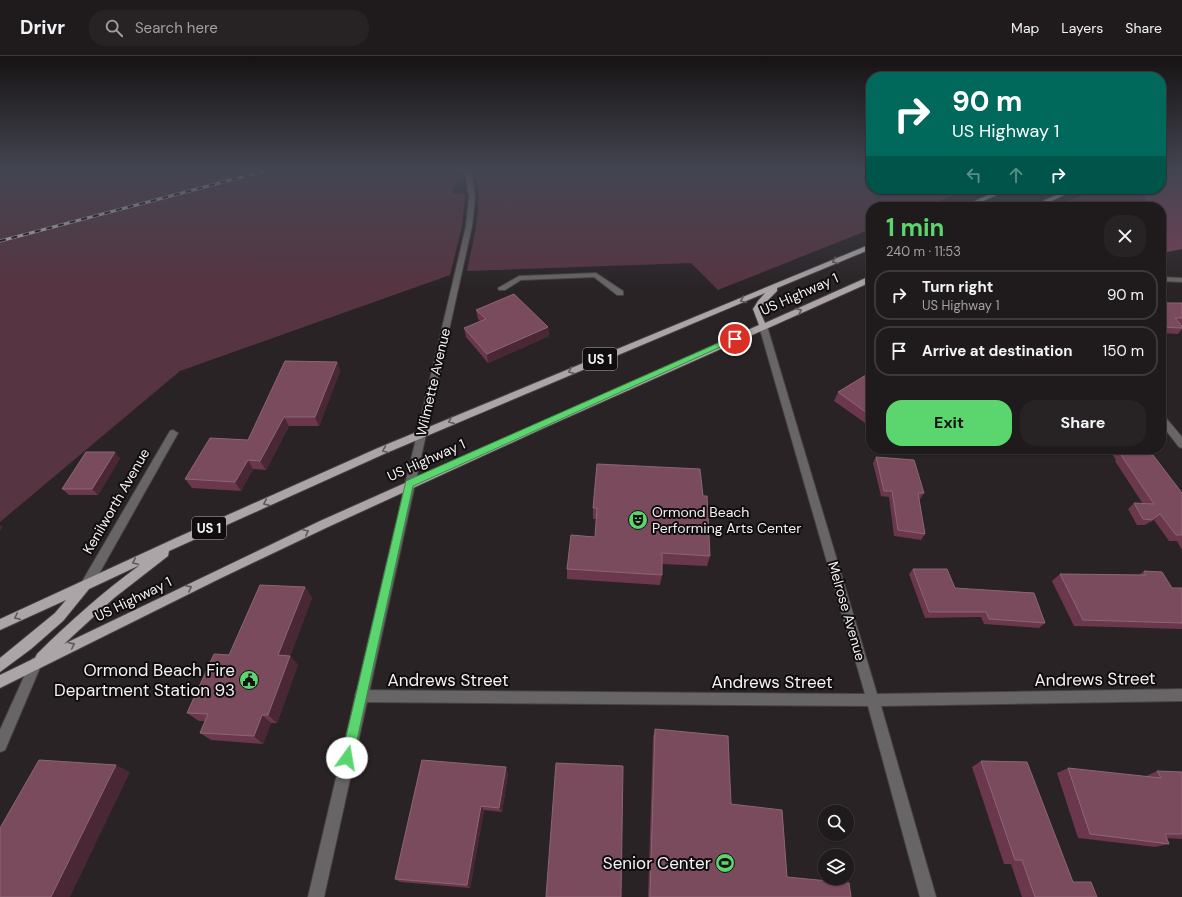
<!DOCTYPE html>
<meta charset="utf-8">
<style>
:root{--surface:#1f1a1c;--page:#272325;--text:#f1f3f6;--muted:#a1a1a3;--line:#3c383b;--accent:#5bd56e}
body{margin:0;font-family:"DM Sans",sans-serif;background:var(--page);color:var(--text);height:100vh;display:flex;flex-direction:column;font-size:15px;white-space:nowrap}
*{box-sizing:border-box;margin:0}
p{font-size:13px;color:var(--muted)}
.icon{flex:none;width:22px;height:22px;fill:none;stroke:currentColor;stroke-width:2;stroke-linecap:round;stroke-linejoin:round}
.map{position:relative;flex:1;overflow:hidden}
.side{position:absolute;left:866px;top:146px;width:300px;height:252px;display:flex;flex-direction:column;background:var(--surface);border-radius:16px;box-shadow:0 1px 3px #0004,0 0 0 1px var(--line)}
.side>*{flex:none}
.banner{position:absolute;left:866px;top:16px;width:300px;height:122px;border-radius:16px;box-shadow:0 1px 3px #0004,0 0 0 1px var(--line);background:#00695c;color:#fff;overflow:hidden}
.controls{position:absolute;left:818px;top:749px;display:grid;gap:8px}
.controls a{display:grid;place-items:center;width:36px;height:36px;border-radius:50%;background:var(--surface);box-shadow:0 1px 3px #0004,0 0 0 1px var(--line);font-size:20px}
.pin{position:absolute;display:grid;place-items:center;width:34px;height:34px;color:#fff;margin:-17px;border:2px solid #fff;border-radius:50%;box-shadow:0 1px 4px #0007}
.me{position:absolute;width:44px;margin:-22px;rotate:13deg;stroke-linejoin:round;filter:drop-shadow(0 0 3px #0008)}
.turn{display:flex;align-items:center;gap:14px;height:84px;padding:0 20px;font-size:18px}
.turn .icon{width:52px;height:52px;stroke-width:2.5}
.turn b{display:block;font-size:28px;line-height:34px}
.lanes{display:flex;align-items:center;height:38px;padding:0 20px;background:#0003;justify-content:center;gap:20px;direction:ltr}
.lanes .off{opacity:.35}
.round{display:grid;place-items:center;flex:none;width:42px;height:42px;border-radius:16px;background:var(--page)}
.head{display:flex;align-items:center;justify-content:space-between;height:68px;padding:0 20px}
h1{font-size:24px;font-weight:700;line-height:30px;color:var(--accent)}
.action{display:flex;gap:8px;margin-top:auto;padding:8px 20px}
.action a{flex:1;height:46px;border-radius:16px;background:var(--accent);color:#111;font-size:16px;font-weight:700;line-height:46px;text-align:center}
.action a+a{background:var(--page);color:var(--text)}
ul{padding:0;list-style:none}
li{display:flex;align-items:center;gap:12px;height:50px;margin:0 8px 6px;padding:0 12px;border:2px solid var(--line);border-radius:16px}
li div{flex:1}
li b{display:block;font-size:15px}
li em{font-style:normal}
header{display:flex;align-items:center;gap:24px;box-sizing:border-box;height:56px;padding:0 20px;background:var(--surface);border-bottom:1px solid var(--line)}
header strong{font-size:19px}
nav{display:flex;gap:22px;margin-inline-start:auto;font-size:14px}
.search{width:280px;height:36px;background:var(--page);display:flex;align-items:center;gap:10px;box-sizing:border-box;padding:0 14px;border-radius:16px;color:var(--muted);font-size:15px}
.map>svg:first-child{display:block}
</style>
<header>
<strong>Drivr</strong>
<div class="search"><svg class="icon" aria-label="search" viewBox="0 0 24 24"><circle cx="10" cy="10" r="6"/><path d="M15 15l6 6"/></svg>Search here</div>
<nav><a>Map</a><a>Layers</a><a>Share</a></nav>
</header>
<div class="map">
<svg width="1182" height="841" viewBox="0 0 1182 841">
<rect width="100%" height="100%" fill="#292325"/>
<g fill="#573441">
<polygon points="0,115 459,115 452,137 465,138 465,141 462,170 450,219 180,315 0,466"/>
<path d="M474 115H871V133H970L925 151H871V173L718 234 691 207 467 215C473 183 485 147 474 115Z"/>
<polygon points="1095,133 1140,133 1147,146 1138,151 1055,151"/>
</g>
<polygon fill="#7a4057" points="1168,115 1182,115 1182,193 1162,197 1161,197 1161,151 1138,151 1147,146 1140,133 1161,133 1161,118"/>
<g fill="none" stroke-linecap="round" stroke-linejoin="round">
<g stroke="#464042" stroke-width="2">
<g id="minor">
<polygon points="596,217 623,235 623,239 617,239 594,221 521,224 505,234 499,234 498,232 519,220"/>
<polygon points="1161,221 1182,222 1182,226 1161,225"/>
<polygon points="763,267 767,270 877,638 1182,633 1182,645 881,650 936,841 920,841 868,650 361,646 356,644 355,640 356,636 361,634 865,638 759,270"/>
<polygon points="1161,360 1165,361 1182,381 1182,392 1179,391 1161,368"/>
<polygon points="173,374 178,377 91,532 87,533 83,532 81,528 83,524 170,375"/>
<polygon points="36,601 40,603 42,607 5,694 0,696 0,674 32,603"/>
</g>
</g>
<g stroke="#464042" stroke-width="2">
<polygon id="tertiary" points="465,115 471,115 475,141 472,170 324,841 308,841 466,170 469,141"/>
</g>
<g stroke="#464042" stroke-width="2">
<g id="primary">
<polygon points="1002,133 1010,133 970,151 961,151"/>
<polygon points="1069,133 1077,133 1039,151 1030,151"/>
<path d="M871 188V193L777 232V235L762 250 761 258 765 267 868 221H871V226L546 371 328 471 219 523 0 632V619L35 602 37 598C69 566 103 536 140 509L89 533 63 565 31 593 0 616V602L55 557 66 544 0 574V563L176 482 378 392ZM765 237 758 245 753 253 759 269 320 465 64 588 114 542 168 500 169 495 384 398Z"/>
</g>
</g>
<use href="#minor" fill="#686566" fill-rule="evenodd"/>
<use href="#tertiary" fill="#686566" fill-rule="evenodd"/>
<use href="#primary" fill="#aca5a7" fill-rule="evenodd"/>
<g stroke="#cbc6c7" stroke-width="3">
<polyline id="rail" points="0,185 265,115"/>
</g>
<use href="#rail" stroke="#100d0e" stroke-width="2" stroke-dasharray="6" stroke-linecap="butt"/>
</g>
<g fill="#6a374c">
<polygon points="1161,245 1162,247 1182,247 1182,268 1181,268 1182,270 1182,273 1178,278 1161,277"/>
<polygon points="476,254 548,271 549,280 488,307 466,281 464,272 480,265 478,263"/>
<polygon points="337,306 340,315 319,370 289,370 266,414 253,413 241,435 192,432 185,423 248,384"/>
<polygon points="871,316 871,367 868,369 834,345 838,336"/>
<polygon points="1109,393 1147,393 1151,399 1182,437 1182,494 1177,485 1169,485 1154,464 1145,469 1137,469 1128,453 1134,447 1143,448 1115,405 1116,404"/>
<polygon points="876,401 924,437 920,443 919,443 925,478 921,484 894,480 889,441 881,440 873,407"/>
<polygon points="120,402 98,439 69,439 62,433"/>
<polygon points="703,440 710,500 707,510 662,508 662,519 660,529 567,523 567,513 595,481 596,463 593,463 593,452"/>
<polygon points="913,513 955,532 1045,567 1039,572 984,568 981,561 925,562 909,518"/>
<polygon points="1144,515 1172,532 1182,532 1182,573 1074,570 1052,525 1060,518 1139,519"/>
<polygon points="305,531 312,542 290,600 298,609 277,667 271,667 263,688 211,684 200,677 205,665 199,665 187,657 229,599"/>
<polygon points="655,673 731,748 787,821 851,841 648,841 653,681"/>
<polygon points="981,705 1073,826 1097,841 1022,841 1011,808 1004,808 972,711"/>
<polygon points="1068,712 1144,721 1157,715 1182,716 1182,783 1167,782 1169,788 1155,791 1078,782 1057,717"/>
<polygon points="508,717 502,756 484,754 470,832 400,826 395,823"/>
</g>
<g fill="#4a2735">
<polygon points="548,271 549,280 488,307 487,298"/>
<polygon points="337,306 340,315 319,370 315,361"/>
<polygon points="284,361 289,370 266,414 260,405"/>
<polygon points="871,362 871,367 868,369"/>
<polygon points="115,396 120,402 98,439 92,433"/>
<polygon points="248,404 253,413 241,435 235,426"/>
<polygon points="1160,458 1154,464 1145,469 1152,464"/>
<polygon points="0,469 3,471 0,475"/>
<polygon points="305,531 312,542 290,600 298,609 277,667 268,659 278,599"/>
<polygon points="262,659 271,667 263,688 254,680"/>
<polygon points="116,709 130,716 70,841 51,841"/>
<polygon points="506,711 508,717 502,756 499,752"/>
<polygon points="481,750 484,754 470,832 467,829"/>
</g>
<g fill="#7a4b5d" stroke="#8d6575">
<polygon points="514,238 548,271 487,298 464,272 486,263 476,254"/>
<polygon points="1161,245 1162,247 1182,247 1182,262 1175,262 1182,270 1182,272 1161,271"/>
<polygon points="285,305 337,306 315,361 284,361 260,405 248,404 235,426 185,423 210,382 248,384"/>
<polygon points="871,316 871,360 838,336"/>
<polygon points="1119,393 1147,393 1151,399 1153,399 1182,437 1182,479 1176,479 1160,458 1152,464 1143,463 1134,447 1154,448 1121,399 1123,399"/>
<polygon points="86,396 115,396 92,433 62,433"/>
<polygon points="876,401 914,404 924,437 918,437 925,478 898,474 892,435 884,435"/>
<polygon points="597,408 700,413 703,440 707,440 710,500 662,497 662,519 567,513 571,479 595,481 597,452 593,452"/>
<polygon points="913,513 947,513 955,532 1034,537 1045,567 989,563 986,556 929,556"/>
<polygon points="1144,515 1162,516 1172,532 1182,532 1182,567 1083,564 1060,518 1146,519"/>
<polygon points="260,529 305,531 278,599 290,600 268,659 262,659 254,680 200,677 208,658 187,657 214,598 229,599"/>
<polygon points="655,673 728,680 731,748 782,754 787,821 849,827 851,841 650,841"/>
<polygon points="39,704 116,709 51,841 0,841 0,772"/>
<polygon points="422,704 506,711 499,752 481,750 467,829 395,823"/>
<polygon points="981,705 1027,706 1073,826 1091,826 1097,841 1035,841 1022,804 1015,804"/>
<polygon points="556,707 623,710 621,841 546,841"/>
<polygon points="1068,712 1161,722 1157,715 1182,716 1182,778 1165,778 1169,788 1090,778"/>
</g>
<defs><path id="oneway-chevron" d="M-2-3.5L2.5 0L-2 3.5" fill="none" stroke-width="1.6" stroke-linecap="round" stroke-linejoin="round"/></defs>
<g stroke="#5e595a">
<use href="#oneway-chevron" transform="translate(835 205) rotate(157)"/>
<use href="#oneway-chevron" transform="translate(743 244) rotate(157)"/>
<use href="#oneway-chevron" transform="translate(799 255) rotate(-24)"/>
<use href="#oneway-chevron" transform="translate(571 315) rotate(157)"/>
<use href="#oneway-chevron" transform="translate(451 365) rotate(157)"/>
<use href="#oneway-chevron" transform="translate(385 394) rotate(157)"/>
<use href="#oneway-chevron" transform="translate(266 447) rotate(156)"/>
<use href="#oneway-chevron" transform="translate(306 476) rotate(-25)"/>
<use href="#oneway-chevron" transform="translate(135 506) rotate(155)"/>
<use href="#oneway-chevron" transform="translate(189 532) rotate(-26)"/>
<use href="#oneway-chevron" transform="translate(17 561) rotate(155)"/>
<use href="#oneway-chevron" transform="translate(72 589) rotate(-26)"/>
</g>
<linearGradient id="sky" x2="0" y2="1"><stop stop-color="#171314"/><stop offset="0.49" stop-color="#434551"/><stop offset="1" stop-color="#434551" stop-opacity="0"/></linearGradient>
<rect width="1182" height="233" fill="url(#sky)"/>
<polygon fill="#5bd56e" stroke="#3b8a48" points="732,281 737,281 738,283 413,430 353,702 352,706 347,708 343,706 341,702 406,425"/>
<defs>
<g id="theatre-disc" transform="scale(1)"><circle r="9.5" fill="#5bd56e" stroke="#100d0e"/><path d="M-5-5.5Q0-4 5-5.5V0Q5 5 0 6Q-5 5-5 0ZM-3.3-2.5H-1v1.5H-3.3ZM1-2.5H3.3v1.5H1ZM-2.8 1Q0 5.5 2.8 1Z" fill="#111"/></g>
<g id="civic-disc" transform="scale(1)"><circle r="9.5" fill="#5bd56e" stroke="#100d0e"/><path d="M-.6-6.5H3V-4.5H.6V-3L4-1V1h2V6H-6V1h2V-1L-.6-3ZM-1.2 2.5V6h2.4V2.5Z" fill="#111"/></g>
<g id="stadium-disc" transform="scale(1)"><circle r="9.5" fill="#5bd56e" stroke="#100d0e"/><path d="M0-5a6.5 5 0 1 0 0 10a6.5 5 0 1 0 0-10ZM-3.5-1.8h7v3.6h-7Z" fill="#111"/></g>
</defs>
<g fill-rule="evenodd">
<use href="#theatre-disc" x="638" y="464"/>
<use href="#civic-disc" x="249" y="624"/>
<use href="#stadium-disc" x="725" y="807"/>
</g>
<g text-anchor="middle" stroke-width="4" stroke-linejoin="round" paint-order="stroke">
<g fill="#100d0e" stroke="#b1adae" stroke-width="1">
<rect x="583" y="292" width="34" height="22" rx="3"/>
<rect x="192" y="461" width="34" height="22" rx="3"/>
</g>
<g font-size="13" font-weight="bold" fill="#f6f1f2">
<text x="600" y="308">US 1</text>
<text x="209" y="477">US 1</text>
</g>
<g font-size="14" fill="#f6f1f2" stroke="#100d0e">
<text transform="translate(799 238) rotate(-24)" y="5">US Highway 1</text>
<text transform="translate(433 326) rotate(-77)" y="5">Wilmette Avenue</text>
<text transform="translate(426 404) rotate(-24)" y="5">US Highway 1</text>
<text transform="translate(116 445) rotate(-60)" y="5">Kenilworth Avenue</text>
<text transform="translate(133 543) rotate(-26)" y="5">US Highway 1</text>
<text transform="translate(847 555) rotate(74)" y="5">Melrose Avenue</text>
</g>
<g font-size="14" fill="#f6f1f2" stroke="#100d0e" text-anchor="start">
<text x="652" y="461">Ormond Beach<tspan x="652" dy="16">Performing Arts Center</tspan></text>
</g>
<g font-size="17" fill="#f6f1f2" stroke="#100d0e" text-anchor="end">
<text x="235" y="620">Ormond Beach Fire<tspan x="235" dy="20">Department Station 93</tspan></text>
<text x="711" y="813">Senior Center</text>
</g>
<g font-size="17" fill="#f6f1f2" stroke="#100d0e">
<text transform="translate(1095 623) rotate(-1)" y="6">Andrews Street</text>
<text x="448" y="630">Andrews Street</text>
<text x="772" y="632">Andrews Street</text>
</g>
</g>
</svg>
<div class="controls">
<a><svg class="icon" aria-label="search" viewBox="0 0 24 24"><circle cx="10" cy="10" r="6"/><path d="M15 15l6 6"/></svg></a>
<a><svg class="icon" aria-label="layers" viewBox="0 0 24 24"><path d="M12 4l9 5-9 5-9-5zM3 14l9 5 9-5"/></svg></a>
</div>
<div class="pin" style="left:735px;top:283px;background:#d93025"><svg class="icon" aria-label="arrive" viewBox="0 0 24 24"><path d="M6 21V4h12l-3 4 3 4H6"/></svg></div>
<svg class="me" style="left:347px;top:702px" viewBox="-20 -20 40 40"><circle r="19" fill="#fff"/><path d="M0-13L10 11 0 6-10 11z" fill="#5bd56e"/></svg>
<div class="banner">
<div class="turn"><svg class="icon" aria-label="right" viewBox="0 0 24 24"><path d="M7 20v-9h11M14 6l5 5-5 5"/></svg><div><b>90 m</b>US Highway 1</div></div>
<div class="lanes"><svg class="icon off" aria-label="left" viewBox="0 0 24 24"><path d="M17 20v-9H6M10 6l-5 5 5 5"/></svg><svg class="icon off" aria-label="ahead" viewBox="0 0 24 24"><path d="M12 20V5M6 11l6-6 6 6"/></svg><svg class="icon" aria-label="right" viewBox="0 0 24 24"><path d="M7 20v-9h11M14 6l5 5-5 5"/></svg></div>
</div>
<section class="side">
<div class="head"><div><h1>1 min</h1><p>240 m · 11:53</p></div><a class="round"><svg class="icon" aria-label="close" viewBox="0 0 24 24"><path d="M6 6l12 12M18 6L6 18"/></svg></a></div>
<ul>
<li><svg class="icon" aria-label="right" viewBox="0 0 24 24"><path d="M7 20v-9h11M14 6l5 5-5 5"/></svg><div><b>Turn right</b><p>US Highway 1</p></div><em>90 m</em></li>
<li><svg class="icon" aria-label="arrive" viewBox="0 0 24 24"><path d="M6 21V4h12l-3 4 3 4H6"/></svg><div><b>Arrive at destination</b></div><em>150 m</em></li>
</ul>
<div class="action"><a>Exit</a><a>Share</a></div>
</section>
</div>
